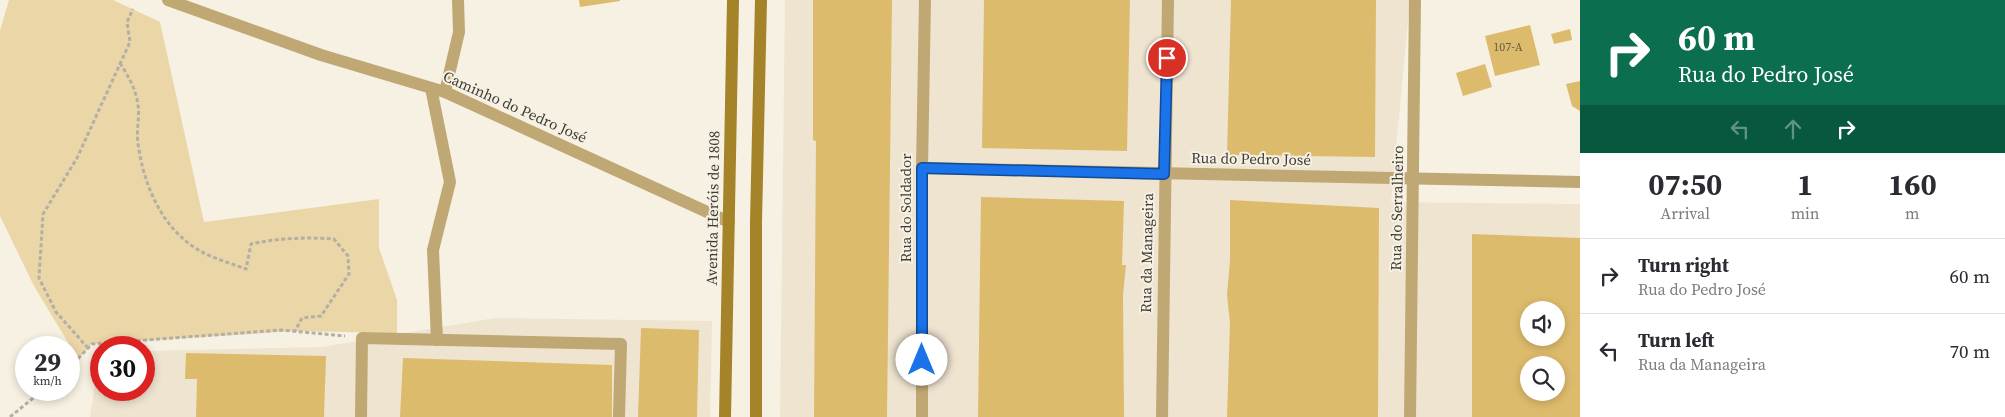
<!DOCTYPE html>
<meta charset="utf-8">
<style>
:root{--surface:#fff;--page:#f2f2f3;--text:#2b2b33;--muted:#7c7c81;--line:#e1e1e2}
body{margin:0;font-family:"Source Serif 4",serif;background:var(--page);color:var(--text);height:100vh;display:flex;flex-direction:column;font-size:19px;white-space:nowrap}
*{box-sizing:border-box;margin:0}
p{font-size:16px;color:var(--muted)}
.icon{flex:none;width:28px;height:28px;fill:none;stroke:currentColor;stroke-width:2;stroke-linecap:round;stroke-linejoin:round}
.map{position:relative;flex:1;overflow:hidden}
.side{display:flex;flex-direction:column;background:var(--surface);width:425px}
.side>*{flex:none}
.banner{background:#0b6e4f;color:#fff;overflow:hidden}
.tools{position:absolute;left:1520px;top:301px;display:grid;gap:10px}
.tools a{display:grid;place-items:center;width:45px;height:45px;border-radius:50%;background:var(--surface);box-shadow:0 2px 8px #0003;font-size:25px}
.speed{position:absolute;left:15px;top:336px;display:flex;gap:10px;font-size:25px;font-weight:700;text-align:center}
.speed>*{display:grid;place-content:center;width:65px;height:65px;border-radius:50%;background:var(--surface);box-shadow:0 2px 8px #0003;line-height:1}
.speed small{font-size:12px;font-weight:400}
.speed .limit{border:8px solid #d22;background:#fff;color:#111}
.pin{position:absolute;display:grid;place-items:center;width:42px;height:42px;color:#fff;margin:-21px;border:2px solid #fff;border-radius:50%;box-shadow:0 1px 5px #0007}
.me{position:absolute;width:55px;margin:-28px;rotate:0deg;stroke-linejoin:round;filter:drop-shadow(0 0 4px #0008)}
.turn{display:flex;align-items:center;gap:18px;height:105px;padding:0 15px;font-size:22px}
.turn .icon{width:65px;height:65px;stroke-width:2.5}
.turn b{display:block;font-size:35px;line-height:42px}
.lanes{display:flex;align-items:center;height:48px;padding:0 15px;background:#0003;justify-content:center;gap:25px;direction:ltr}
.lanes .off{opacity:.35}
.eta{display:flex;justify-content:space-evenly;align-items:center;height:85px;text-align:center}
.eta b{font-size:30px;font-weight:700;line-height:35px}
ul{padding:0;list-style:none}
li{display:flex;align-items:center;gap:15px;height:75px;padding:0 15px;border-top:1px solid var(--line)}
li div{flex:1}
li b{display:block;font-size:19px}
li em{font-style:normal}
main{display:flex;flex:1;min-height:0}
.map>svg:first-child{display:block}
</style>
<main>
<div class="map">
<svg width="1580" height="417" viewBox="0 0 1580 417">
<rect width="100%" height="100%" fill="#f7f1e3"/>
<g fill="#eee4d0" fill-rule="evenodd">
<path d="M785 0H1410L1391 202 1580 204V417H780ZM1529 310H1556V338H1529ZM1529 365H1556V392H1529Z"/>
<polygon points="495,318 712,321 710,417 90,417 100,352 101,390 144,390 144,351 322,347"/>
</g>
<polygon fill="#ebd6a8" points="9,0 113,0 160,22 204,222 379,199 379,248 397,300 397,333 295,331 92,344 78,359 34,286 0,216 0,31"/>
<g fill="#ddbb6c" fill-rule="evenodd">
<polygon points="579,0 620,0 620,1 580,7"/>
<polygon points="813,0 892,0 887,417 814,417 816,141 813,140"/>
<polygon points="984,0 1130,0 1127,151 982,148"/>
<polygon points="1231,0 1376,0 1375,157 1227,155"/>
<polygon points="1530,25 1540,65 1495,76 1485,36"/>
<polygon points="1570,29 1572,40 1554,44 1551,34"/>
<polygon points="1485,64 1492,87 1463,96 1456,73"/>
<polygon points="1580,81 1580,111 1572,106 1566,84"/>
<polygon points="981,197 1124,201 1122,265 1126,265 1123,295 1124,417 978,417"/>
<polygon points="1230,200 1379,208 1378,417 1227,417 1230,323 1227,295 1230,260"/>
<path d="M1472 234 1580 238V417H1472ZM1529 310H1556V338H1529ZM1529 365H1556V392H1529Z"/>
<polygon points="641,328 699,330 697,417 638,417"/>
<polygon points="186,353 326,356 324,417 196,417 197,379 185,379"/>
<polygon points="403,358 612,365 612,417 400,417"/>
</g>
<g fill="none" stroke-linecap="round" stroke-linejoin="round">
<g stroke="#b4afa5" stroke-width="3" stroke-dasharray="4 2.5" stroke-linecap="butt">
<path d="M120 63C128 76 136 89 138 105 140 117 136 130 138 143 143 183 161 227 197 249 211 258 230 263 246 269L251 244C278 238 307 237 334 239L348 256 349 274 321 316 302 318 295 331"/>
<polyline points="88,348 56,312 39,278 43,214 77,158 130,42 127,22 133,9"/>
<polyline points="69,368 92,344 281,330 345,336"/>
<polyline points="10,417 43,390"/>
</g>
<g stroke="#bfa873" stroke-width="12">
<polyline points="431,88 450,182 433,250 437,340"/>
<polyline points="445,92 459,32 458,0"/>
<polyline points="922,168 1580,182"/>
<polyline points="361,417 362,338 621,344 619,417"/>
<polyline points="922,417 922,168 925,0"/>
<polyline points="1162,417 1168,0"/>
<polyline points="1410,417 1415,0"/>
</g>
<polyline stroke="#bfa873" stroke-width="12" points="168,0 321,55 445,92 729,222"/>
<g stroke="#a58328" stroke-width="12">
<polyline points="725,417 733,0"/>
<polyline points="756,417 756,222 761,0"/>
</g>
</g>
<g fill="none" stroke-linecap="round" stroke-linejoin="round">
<g stroke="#114b97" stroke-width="12">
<polyline id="route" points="922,360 922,168 1164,174 1167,58"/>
</g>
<use href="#route" stroke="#1a73e8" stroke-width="9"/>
</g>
<g text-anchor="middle" stroke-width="4" stroke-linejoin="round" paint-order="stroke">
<g font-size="12" fill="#665c44">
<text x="1508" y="51">107-A</text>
</g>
<g font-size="15" fill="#3f3c37" stroke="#f7f1e3">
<text transform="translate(515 107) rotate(24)" y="5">Caminho do Pedro José</text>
<text transform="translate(1251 159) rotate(1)" y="5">Rua do Pedro José</text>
<text transform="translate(713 208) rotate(-89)" y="5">Avenida Heróis de 1808</text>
<text transform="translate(906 208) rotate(-90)" y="5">Rua do Soldador</text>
<text transform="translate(1397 208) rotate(-89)" y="5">Rua do Serralheiro</text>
<text transform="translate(1147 253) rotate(-89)" y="5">Rua da Manageira</text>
</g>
</g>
</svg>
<div class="tools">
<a><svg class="icon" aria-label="sound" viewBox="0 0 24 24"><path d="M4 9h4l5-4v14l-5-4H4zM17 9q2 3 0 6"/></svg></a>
<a><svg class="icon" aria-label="search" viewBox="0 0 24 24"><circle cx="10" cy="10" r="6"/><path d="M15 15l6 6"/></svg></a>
</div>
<div class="speed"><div>29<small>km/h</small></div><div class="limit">30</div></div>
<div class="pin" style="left:1167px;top:58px;background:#d93025"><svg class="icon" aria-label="arrive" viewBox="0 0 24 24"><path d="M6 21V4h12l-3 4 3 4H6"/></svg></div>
<svg class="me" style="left:922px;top:360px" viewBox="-20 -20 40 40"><circle r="19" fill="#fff"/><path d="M0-13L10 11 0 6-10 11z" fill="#1a73e8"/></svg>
</div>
<section class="side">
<div class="banner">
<div class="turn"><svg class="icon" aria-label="right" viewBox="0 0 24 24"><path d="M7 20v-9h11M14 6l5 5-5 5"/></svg><div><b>60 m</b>Rua do Pedro José</div></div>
<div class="lanes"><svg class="icon off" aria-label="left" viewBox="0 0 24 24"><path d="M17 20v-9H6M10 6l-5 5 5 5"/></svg><svg class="icon off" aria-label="ahead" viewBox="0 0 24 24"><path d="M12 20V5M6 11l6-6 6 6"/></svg><svg class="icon" aria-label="right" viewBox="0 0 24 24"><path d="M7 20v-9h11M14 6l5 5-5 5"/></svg></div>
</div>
<div class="eta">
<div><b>07:50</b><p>Arrival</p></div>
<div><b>1</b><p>min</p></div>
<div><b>160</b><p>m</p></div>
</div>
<ul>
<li><svg class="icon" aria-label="right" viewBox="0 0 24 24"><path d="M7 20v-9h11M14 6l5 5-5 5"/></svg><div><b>Turn right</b><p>Rua do Pedro José</p></div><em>60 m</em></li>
<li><svg class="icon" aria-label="left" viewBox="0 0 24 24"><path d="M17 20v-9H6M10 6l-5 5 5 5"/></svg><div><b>Turn left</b><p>Rua da Manageira</p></div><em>70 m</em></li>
</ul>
</section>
</main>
